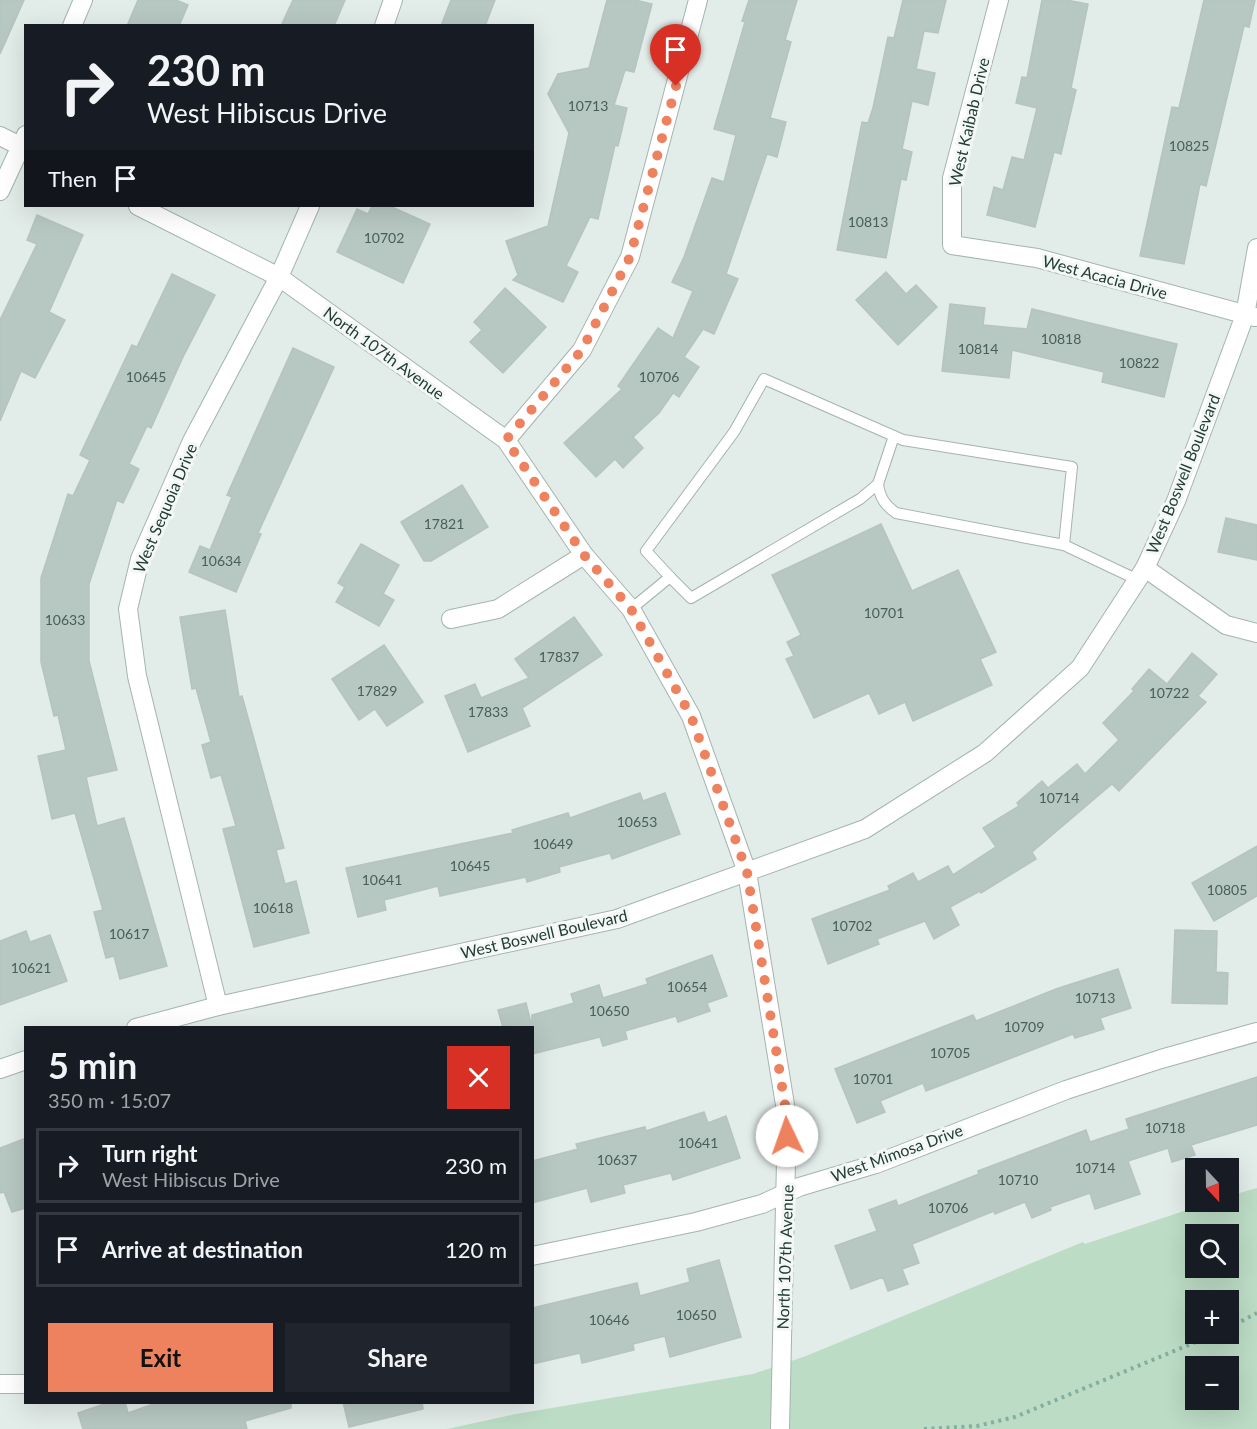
<!DOCTYPE html>
<meta charset="utf-8">
<style>
:root{--surface:#171b24;--page:#20242c;--text:#f1f3f6;--muted:#9ea1a6;--line:#363941;--accent:#ee825e}
body{margin:0;font-family:Lato,sans-serif;background:var(--page);color:var(--text);height:100vh;display:flex;flex-direction:column;font-size:22px;white-space:nowrap}
*{box-sizing:border-box;margin:0}
p{font-size:20px;color:var(--muted)}
.icon{flex:none;width:33px;height:33px;fill:none;stroke:currentColor;stroke-width:2;stroke-linecap:round;stroke-linejoin:round}
.map{position:relative;flex:1;overflow:hidden}
.drawer{position:absolute;left:24px;top:1026px;width:510px;height:378px;display:flex;flex-direction:column;background:var(--surface);border-radius:0px;box-shadow:0 6px 24px #0002}
.drawer>*{flex:none}
.top-card{position:absolute;left:24px;top:24px;width:510px;height:183px;border-radius:0px;box-shadow:0 6px 24px #0002;background:#171b24;color:var(--text);overflow:hidden}
.needle{width:39px;rotate:158deg}
.controls{position:absolute;left:1185px;top:1158px;display:grid;gap:12px}
.controls a{display:grid;place-items:center;width:54px;height:54px;border-radius:0px;background:var(--surface);box-shadow:0 6px 24px #0002;font-size:30px}
.pin{position:absolute;display:grid;place-items:center;width:51px;height:51px;color:#fff;margin:-62px -26px;border-radius:50% 50% 50% 0;rotate:-45deg;box-shadow:0 0 6px #0007}
.pin .icon{rotate:45deg}
.me{position:absolute;width:66px;margin:-33px;rotate:357deg;stroke-linejoin:round;filter:drop-shadow(0 0 4px #0008)}
.turn{display:flex;align-items:center;gap:21px;height:126px;padding:0 24px;font-size:27px}
.turn .icon{width:78px;height:78px;stroke-width:2.5}
.turn b{display:block;font-size:42px;line-height:51px}
.then{display:flex;align-items:center;height:57px;padding:0 24px;background:#0003;gap:12px;font-size:22px}
.round{display:grid;place-items:center;flex:none;width:63px;height:63px;border-radius:0px;background:var(--page)}
.head{display:flex;align-items:center;justify-content:space-between;height:102px;padding:0 24px}
h1{font-size:36px;font-weight:700;line-height:45px}
.primary-button{display:flex;gap:12px;margin-top:auto;padding:12px 24px}
.primary-button a{flex:1;height:69px;border-radius:0px;background:var(--accent);color:#111;font-size:24px;font-weight:700;line-height:69px;text-align:center}
.primary-button a+a{background:var(--page);color:var(--text)}
ul{padding:0;list-style:none}
li{display:flex;align-items:center;gap:18px;height:75px;margin:0 12px 9px;padding:0 12px;border:3px solid var(--line);border-radius:0px}
li div{flex:1}
li b{display:block;font-size:22px}
li em{font-style:normal}
.map>svg:first-child{display:block}
</style>
<div class="map">
<svg width="1257" height="1429" viewBox="0 0 1257 1429">
<rect width="100%" height="100%" fill="#e2ece8"/>
<path fill="#bcdcc5" fill-rule="evenodd" d="M1257 1188V1429H447L516 1414 753 1374 806 1356 1083 1242 1085 1244 1211 1202H1228L1229 1196ZM1196 1234H1228V1268H1196ZM1196 1300H1228V1334H1196ZM1196 1366H1228V1400H1196Z"/>
<g fill="#b7c7c1" stroke="#b5c5be" stroke-width="1.5">
<polygon points="0,0 24,0 0,54"/>
<polygon points="138,0 176,0 188,5 179,26 127,26"/>
<polygon points="293,0 345,0 334,26 281,26"/>
<polygon points="451,0 495,0 485,26 441,26"/>
<polygon points="607,0 635,0 652,4 634,72 625,70 614,105 627,108 618,146 615,145 598,219 590,217 566,266 578,272 563,302 513,280 518,275 506,241 548,226 569,133 548,94 558,74 589,68"/>
<polygon points="749,0 797,0 785,40 791,42 770,118 786,122 777,157 767,154 726,274 738,279 714,334 703,329 684,357 699,367 679,397 673,393 659,413 633,437 643,448 623,468 615,459 596,477 564,443 622,389 618,386 658,328 673,338 693,291 672,282 684,257 712,178 724,182 736,135 714,129 745,22 742,21"/>
<polygon points="903,0 946,0 938,33 924,31 916,69 935,73 928,105 912,101 902,149 912,152 906,180 901,179 886,258 837,250 862,122 868,123 873,108 888,37 894,38"/>
<polygon points="1042,0 1066,0 1088,4 1071,88 1076,90 1061,154 1054,152 1035,227 987,215 994,187 1003,190 1012,157 1024,160 1037,108 1016,103 1022,77 1027,78"/>
<polygon points="1204,0 1255,0 1249,27 1244,26 1206,186 1200,184 1184,264 1140,256 1172,107 1179,108"/>
<polygon points="372,206 390,206 430,224 403,283 337,252 357,209 368,214"/>
<polygon points="37,215 83,235 49,312 65,320 35,378 21,371 0,421 0,320 37,244 27,240"/>
<polygon points="886,272 906,294 916,285 937,307 898,345 856,300"/>
<polygon points="172,274 215,295 183,357 151,428 147,426 129,464 139,469 123,503 117,500 89,584 89,661 117,770 86,777 97,826 124,818 167,966 120,979 114,956 106,958 94,912 103,910 75,813 52,819 38,756 66,750 58,715 54,716 41,662 41,578 68,494 73,496 90,460 80,455 132,345 137,347"/>
<polygon points="505,288 546,327 503,373 470,342 482,330 474,322"/>
<polygon points="950,304 985,308 983,325 1027,329 1032,309 1177,344 1164,397 1102,382 1104,372 1012,350 1009,378 942,371"/>
<polygon points="293,348 334,367 258,533 261,534 236,592 189,572 200,546 210,550 232,497 227,495"/>
<polygon points="462,485 488,527 431,561 424,561 401,522"/>
<polygon points="1226,518 1257,525 1257,560 1218,552"/>
<polygon points="881,524 912,591 958,570 996,652 980,659 992,685 913,721 905,702 879,714 869,693 814,718 786,659 794,656 787,642 801,635 772,575"/>
<polygon points="361,544 399,565 383,594 394,600 379,626 336,602 345,587 338,583"/>
<polygon points="225,610 239,697 242,696 284,848 276,850 285,884 296,881 309,933 254,947 223,829 236,826 221,775 211,778 202,745 211,742 196,688 192,689 180,617"/>
<polygon points="574,617 602,655 522,708 530,726 468,752 445,696 475,684 481,698 529,678 515,659"/>
<polygon points="384,645 423,702 387,726 375,709 359,720 332,679"/>
<polygon points="1192,653 1217,674 1198,696 1206,702 1119,791 1112,784 1032,852 1036,859 981,893 980,891 950,907 959,925 934,939 925,921 877,939 879,944 828,964 812,919 890,890 888,886 913,873 918,882 948,866 953,875 996,847 983,828 1019,806 1017,803 1042,781 1048,788 1077,764 1085,774 1119,740 1103,723 1134,691 1132,689 1149,669 1167,684"/>
<polygon points="640,793 643,801 665,793 680,834 612,859 610,853 559,867 560,872 527,882 526,877 440,896 438,886 384,900 386,910 358,917 346,868 513,833 512,830 568,813 570,818"/>
<polygon points="1257,846 1257,896 1214,921 1192,883"/>
<polygon points="1175,930 1217,931 1216,972 1228,973 1227,1004 1172,1003"/>
<polygon points="26,931 30,942 50,935 67,981 0,1005 0,941"/>
<polygon points="712,955 727,996 707,1003 710,1011 678,1022 676,1016 625,1031 627,1039 603,1046 600,1037 532,1054 532,1028 503,1028 498,1010 526,1003 532,1027 532,1015 574,1003 571,994 599,985 603,998 648,984 646,979"/>
<polygon points="1118,969 1131,1008 1100,1018 1104,1029 1075,1038 1073,1034 926,1091 923,1083 880,1101 885,1112 857,1123 835,1069 973,1015 976,1021 1056,989"/>
<polygon points="1257,1077 1257,1125 1191,1145 1195,1155 1172,1162 1168,1148 1128,1161 1140,1194 1095,1209 1090,1193 1050,1207 1051,1210 1032,1218 1025,1202 995,1214 994,1211 912,1244 919,1263 902,1269 908,1284 888,1291 883,1277 851,1289 835,1246 877,1231 869,1210 896,1200 898,1206 979,1174 978,1171 1086,1130 1090,1142 1129,1129 1126,1119"/>
<polygon points="704,1112 708,1123 726,1116 740,1158 673,1180 671,1173 623,1185 625,1193 591,1202 587,1188 532,1203 532,1161 578,1149 576,1144 645,1127 646,1131"/>
<polygon points="26,1138 26,1208 12,1212 4,1192 0,1193 0,1148"/>
<polygon points="719,1260 741,1337 670,1357 665,1336 633,1344 634,1350 582,1363 580,1353 532,1364 532,1308 637,1283 640,1296 690,1282 687,1269"/>
<polygon points="110,1402 125,1402 128,1413 159,1402 291,1402 291,1408 245,1421 247,1429 83,1429 78,1413"/>
<polygon points="343,1402 422,1402 423,1409 349,1427"/>
</g>
<g fill="none" stroke-linecap="round" stroke-linejoin="round">
<g stroke="#a5b4af" stroke-width="12">
<g id="service">
<path d="M878 484C880 498 885 505 896 513L1064 545 1138 580"/>
<polyline points="670,577 691,598 860,499 878,484 894,436"/>
<polyline points="631,609 670,577 646,551 734,432 764,379 903,440 1072,467 1064,545"/>
</g>
</g>
<g stroke="#a5b4af" stroke-width="20">
<g id="minor">
<polyline points="999,0 952,178 952,245 1037,258 1255,317"/>
<polyline points="72,26 83,0"/>
<polyline points="384,26 393,0"/>
<polyline points="0,191 26,135"/>
<polyline points="506,440 582,350 630,257 698,0"/>
<polyline points="1145,568 1226,625 1257,633"/>
<polyline points="451,619 498,609 584,555"/>
<polyline points="218,1006 137,676 128,609 140,559 192,441 279,277 310,206"/>
<polyline points="136,1028 218,1006 617,919 865,829 985,753 1080,668 1145,568 1176,501 1245,315 1257,248"/>
<polyline points="0,1069 26,1060"/>
<polyline points="532,1256 696,1222 762,1204 799,1187 876,1164 1066,1090 1161,1059 1257,1032"/>
<polyline points="0,1384 26,1384"/>
</g>
</g>
<g stroke="#a5b4af" stroke-width="20">
<g id="tertiary">
<polyline points="0,136 26,149"/>
<polyline points="138,206 279,277 506,440 584,555 631,609 691,716 747,872 787,1117 780,1429"/>
</g>
</g>
<g stroke="#83afa1" stroke-width="4" stroke-dasharray="3 4.5" stroke-linecap="butt">
<polyline points="1228,1328 1257,1313"/>
<polyline points="924,1429 977,1426 1015,1417 1215,1334"/>
</g>
<use href="#service" stroke="#fff" stroke-width="10"/>
<use href="#minor" stroke="#fff" stroke-width="18"/>
<use href="#tertiary" stroke="#fff" stroke-width="18"/>
</g>
<g fill="none" stroke-linecap="round" stroke-linejoin="round">
<polyline stroke="#ee825e" stroke-width="10" stroke-dasharray="0 18" points="676,86 630,257 582,350 506,440 584,555 631,609 691,716 747,872 787,1117 787,1136"/>
</g>
<g text-anchor="middle" stroke-width="6" stroke-linejoin="round" paint-order="stroke">
<g font-size="14" fill="#485f59">
<text x="588" y="111">10713</text>
<text x="1189" y="151">10825</text>
<text x="868" y="227">10813</text>
<text x="384" y="243">10702</text>
<text x="1061" y="344">10818</text>
<text x="978" y="354">10814</text>
<text x="1139" y="368">10822</text>
<text x="146" y="382">10645</text>
<text x="659" y="382">10706</text>
<text x="444" y="529">17821</text>
<text x="221" y="566">10634</text>
<text x="884" y="618">10701</text>
<text x="65" y="625">10633</text>
<text x="559" y="662">17837</text>
<text x="377" y="696">17829</text>
<text x="1169" y="698">10722</text>
<text x="488" y="717">17833</text>
<text x="1059" y="803">10714</text>
<text x="637" y="827">10653</text>
<text x="553" y="849">10649</text>
<text x="470" y="871">10645</text>
<text x="382" y="885">10641</text>
<text x="1227" y="895">10805</text>
<text x="273" y="913">10618</text>
<text x="852" y="931">10702</text>
<text x="129" y="939">10617</text>
<text x="31" y="973">10621</text>
<text x="687" y="992">10654</text>
<text x="1095" y="1003">10713</text>
<text x="609" y="1016">10650</text>
<text x="1024" y="1032">10709</text>
<text x="950" y="1058">10705</text>
<text x="873" y="1084">10701</text>
<text x="1165" y="1133">10718</text>
<text x="698" y="1148">10641</text>
<text x="617" y="1165">10637</text>
<text x="1095" y="1173">10714</text>
<text x="1018" y="1185">10710</text>
<text x="948" y="1213">10706</text>
<text x="696" y="1320">10650</text>
<text x="609" y="1325">10646</text>
</g>
<g font-size="16" fill="#233c36" stroke="#f3f8f5">
<text transform="translate(969 122) rotate(-77)" y="6">West Kaibab Drive</text>
<text transform="translate(1105 277) rotate(15)" y="6">West Acacia Drive</text>
<text transform="translate(384 353) rotate(36)" y="6">North 107th Avenue</text>
<text transform="translate(1183 474) rotate(-68)" y="6">West Boswell Boulevard</text>
<text transform="translate(165 508) rotate(-67)" y="6">West Sequoia Drive</text>
<text transform="translate(544 934) rotate(-13)" y="6">West Boswell Boulevard</text>
<text transform="translate(897 1153) rotate(-20)" y="6">West Mimosa Drive</text>
<text transform="translate(785 1257) rotate(-88)" y="6">North 107th Avenue</text>
</g>
</g>
</svg>
<div class="controls">
<a><svg class="needle" viewBox="-14 -14 28 28"><path d="M0-13l5 13h-10z" fill="#e53935"/><path d="M0 13l5-13h-10z" fill="#9ea1a6"/></svg></a>
<a><svg class="icon" aria-label="search" viewBox="0 0 24 24"><circle cx="10" cy="10" r="6"/><path d="M15 15l6 6"/></svg></a>
<a>+</a>
<a>−</a>
</div>
<div class="pin" style="left:676px;top:86px;background:#d93025"><svg class="icon" aria-label="arrive" viewBox="0 0 24 24"><path d="M6 21V4h12l-3 4 3 4H6"/></svg></div>
<svg class="me" style="left:787px;top:1136px" viewBox="-20 -20 40 40"><circle r="19" fill="#fff"/><path d="M0-13L10 11 0 6-10 11z" fill="#ee825e"/></svg>
<div class="top-card">
<div class="turn"><svg class="icon" aria-label="right" viewBox="0 0 24 24"><path d="M7 20v-9h11M14 6l5 5-5 5"/></svg><div><b>230 m</b>West Hibiscus Drive</div></div>
<div class="then">Then<svg class="icon" aria-label="arrive" viewBox="0 0 24 24"><path d="M6 21V4h12l-3 4 3 4H6"/></svg></div>
</div>
<section class="drawer">
<div class="head"><div><h1>5 min</h1><p>350 m · 15:07</p></div><a class="round" style="background:#d93025;color:#fff"><svg class="icon" aria-label="close" viewBox="0 0 24 24"><path d="M6 6l12 12M18 6L6 18"/></svg></a></div>
<ul>
<li><svg class="icon" aria-label="right" viewBox="0 0 24 24"><path d="M7 20v-9h11M14 6l5 5-5 5"/></svg><div><b>Turn right</b><p>West Hibiscus Drive</p></div><em>230 m</em></li>
<li><svg class="icon" aria-label="arrive" viewBox="0 0 24 24"><path d="M6 21V4h12l-3 4 3 4H6"/></svg><div><b>Arrive at destination</b></div><em>120 m</em></li>
</ul>
<div class="primary-button"><a>Exit</a><a>Share</a></div>
</section>
</div>
